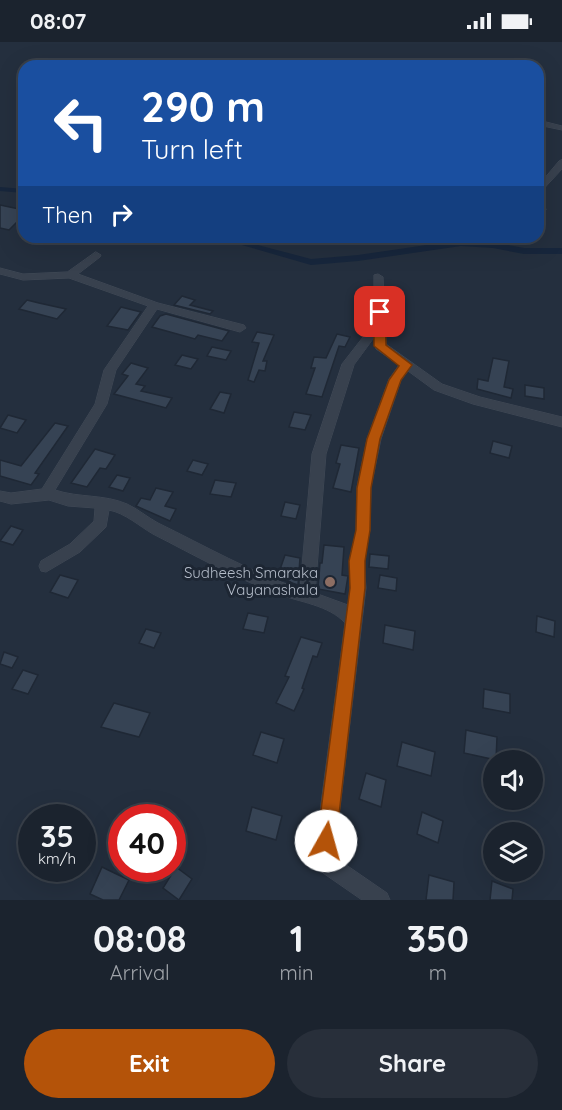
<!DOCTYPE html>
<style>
:root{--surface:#1b232e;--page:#282f3a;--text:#f1f3f6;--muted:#a0a4aa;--line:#39404a;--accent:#b45309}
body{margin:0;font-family:Quicksand,sans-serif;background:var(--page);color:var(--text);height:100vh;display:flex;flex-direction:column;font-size:22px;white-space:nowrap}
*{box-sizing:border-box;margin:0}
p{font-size:20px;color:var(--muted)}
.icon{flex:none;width:33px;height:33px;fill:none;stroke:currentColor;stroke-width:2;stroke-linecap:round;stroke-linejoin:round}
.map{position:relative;height:858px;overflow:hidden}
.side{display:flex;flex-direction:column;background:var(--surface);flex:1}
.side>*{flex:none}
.guide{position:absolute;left:18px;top:18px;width:526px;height:183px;border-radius:18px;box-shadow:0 6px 24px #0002,0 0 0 2px var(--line);background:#1a4fa0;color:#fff;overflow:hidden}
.controls{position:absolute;left:483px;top:708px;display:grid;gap:12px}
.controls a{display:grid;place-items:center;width:60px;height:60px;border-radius:50%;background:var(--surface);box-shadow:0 6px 24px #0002,0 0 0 2px var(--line);font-size:30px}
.speed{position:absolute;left:18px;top:762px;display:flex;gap:12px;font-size:30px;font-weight:700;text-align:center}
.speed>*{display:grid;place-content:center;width:78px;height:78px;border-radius:50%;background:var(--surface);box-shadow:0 6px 24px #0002,0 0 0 2px var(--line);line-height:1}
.speed small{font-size:15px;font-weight:400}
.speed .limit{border:9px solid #d22;background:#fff;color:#111}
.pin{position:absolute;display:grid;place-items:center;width:51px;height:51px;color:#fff;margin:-26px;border-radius:12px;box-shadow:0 3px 9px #0006}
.me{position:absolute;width:66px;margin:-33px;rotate:7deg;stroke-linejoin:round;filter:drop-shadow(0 0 4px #0008)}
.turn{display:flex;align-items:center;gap:21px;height:126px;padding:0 24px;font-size:27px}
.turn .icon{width:78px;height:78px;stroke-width:2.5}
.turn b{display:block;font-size:42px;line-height:51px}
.then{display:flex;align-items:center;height:57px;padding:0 24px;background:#0003;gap:12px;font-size:22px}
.eta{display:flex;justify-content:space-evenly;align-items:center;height:102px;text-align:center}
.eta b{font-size:36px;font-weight:700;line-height:42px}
.action{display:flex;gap:12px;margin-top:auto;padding:12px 24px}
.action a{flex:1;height:69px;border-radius:36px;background:var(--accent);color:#fff;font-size:24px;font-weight:700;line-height:69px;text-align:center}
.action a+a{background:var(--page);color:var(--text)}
.status{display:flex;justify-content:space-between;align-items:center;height:42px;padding:0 30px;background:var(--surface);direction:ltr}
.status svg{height:16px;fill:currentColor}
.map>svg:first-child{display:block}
</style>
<div class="status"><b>08:07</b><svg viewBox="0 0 49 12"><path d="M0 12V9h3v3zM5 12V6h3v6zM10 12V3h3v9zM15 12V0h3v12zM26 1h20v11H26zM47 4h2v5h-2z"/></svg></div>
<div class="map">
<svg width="562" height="858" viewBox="0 0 562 858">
<rect width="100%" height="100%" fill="#242f3e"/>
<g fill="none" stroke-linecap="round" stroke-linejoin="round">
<g fill="#17263c" fill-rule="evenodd">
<polygon points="0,145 24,147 24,151 0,149"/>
<polygon points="214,195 228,195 311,217 358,213 461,198 493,200 524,206 562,206 562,212 524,212 493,206 461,204 358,219 311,223"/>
</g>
</g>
<g fill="#364354" stroke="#1f2835" stroke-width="1.5">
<polygon points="0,163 24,168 24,173 9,188 0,186"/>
<polygon points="182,254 195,258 190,263 213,269 210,272 174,263"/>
<polygon points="27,258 39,261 66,267 57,277 19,267"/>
<polygon points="121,265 141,270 128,288 107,284"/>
<polygon points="166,272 229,289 222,299 198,293 195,297 152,285 160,274"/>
<polygon points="257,290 274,293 263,319 267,319 265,329 259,328 254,340 248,338 259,301 252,300"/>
<polygon points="337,292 350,295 345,305 339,304 322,355 306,352 315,326 311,326 314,315 326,316"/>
<polygon points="212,305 231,309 226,318 207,314"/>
<polygon points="182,313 198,317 191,327 175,323"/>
<polygon points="493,316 509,319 504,345 513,347 511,356 477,347 478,337 488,339"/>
<polygon points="131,321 148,326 136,342 145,344 141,349 172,356 166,366 114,352 128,334 122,332"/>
<polygon points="525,343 544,346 544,357 525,354"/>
<polygon points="220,350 231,352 224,371 210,367"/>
<polygon points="294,370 311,373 305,388 289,385"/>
<polygon points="8,373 26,378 17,391 0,386"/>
<polygon points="55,381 68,384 35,431 39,432 31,443 0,434 0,418 21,424"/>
<polygon points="493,399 512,404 509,416 490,411"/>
<polygon points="341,403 359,406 351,450 333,446 340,422 336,421"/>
<polygon points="95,407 115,413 106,427 100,426 87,445 71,441"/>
<polygon points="193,418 208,422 202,433 187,429"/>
<polygon points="117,433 130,436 123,449 109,445"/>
<polygon points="215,438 236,441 231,455 210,452"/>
<polygon points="156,446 173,450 165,464 176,467 170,479 136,464 141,456 150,458"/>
<polygon points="285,460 300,463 296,477 281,474"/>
<polygon points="11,484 23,488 13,503 0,499"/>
<polygon points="324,503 344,505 342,533 348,534 345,552 318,547 320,521 322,521"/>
<polygon points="370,512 389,514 388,527 369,525"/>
<polygon points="285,513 300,516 298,543 277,536"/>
<polygon points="60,533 78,538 68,556 50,550"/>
<polygon points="380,533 397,536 396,549 378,546"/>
<polygon points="248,571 268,575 264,591 243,587"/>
<polygon points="537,574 555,579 554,595 536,590"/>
<polygon points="385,583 415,589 413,608 383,601"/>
<polygon points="146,587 161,591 154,606 139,601"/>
<polygon points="301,595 322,601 317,615 313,614 302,646 304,647 294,669 276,661 289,635 285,634"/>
<polygon points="4,610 18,615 12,626 0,622"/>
<polygon points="23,628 38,633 28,652 12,647"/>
<polygon points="484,647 510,652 510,671 483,666"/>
<polygon points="114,661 150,671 139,695 101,685"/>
<polygon points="466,688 497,695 496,718 464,711"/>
<polygon points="261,690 284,697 277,721 253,713"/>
<polygon points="402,700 435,710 431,734 397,724"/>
<polygon points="366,731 386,738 381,765 359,757"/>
<polygon points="252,765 282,774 276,798 246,789"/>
<polygon points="422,770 443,779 438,801 417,792"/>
<polygon points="102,825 129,838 119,858 103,858 90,852"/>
<polygon points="176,825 192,837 179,858 163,846"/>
<polygon points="429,833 454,840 453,858 426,858"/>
<polygon points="492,839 513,847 512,858 490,858"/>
</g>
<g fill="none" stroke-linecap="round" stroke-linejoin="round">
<g stroke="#414a57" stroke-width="1">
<g id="minor">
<polygon points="538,78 562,84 562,88 538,83"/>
<polygon points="562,118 562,127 538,153 538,144 559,119"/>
<polygon points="538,153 543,156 546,168 541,171 538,170"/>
<path d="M96 210 101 213 100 215 78 232 158 261 244 283 246 286 240 290 157 267 116 328 107 362 55 448C79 456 104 452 127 462 138 467 147 475 158 481 205 504 251 530 300 547L312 412 342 322 374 281V233L378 232 383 235 386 302 442 342 480 355 562 375V385L473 362 434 348 408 329 401 338 381 397 371 445 370 488 364 519 366 546 336 799 339 818 387 851 390 858H362L323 831 316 799 345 581C329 563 299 560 278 552 235 536 194 513 153 492 139 484 125 471 109 468L106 485 80 510 46 530 41 529 39 524 41 519 70 502 94 479 95 466 68 464 49 458 11 462 0 459V449L11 451 42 447 95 362 104 328 148 264 69 236 23 238 0 232V226L23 232 67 230ZM374 296 376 307 399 323 389 337 367 397 357 445 356 488 350 519V546L348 563 315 551 326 412 354 323Z"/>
</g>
</g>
<use href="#minor" fill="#38414e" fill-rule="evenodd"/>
</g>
<polygon fill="#b45309" stroke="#753606" stroke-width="1.5" points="380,267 385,270 386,303 412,323 401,338 380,397 371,446 370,488 365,519 365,546 336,799 333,806 326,809 320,806 317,799 350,546 349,519 356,488 357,446 367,397 389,338 399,324 374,304 374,270"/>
<circle fill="#8d6e63" stroke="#1d2633" stroke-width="2" cx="330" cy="540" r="6"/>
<g text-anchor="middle" stroke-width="6" stroke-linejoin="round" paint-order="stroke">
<g font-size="15" fill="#b4bcc9" stroke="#1d2633" text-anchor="end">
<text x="318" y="536">Sudheesh Smaraka<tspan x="318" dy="17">Vayanashala</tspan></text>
</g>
</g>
</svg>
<div class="controls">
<a><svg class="icon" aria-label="sound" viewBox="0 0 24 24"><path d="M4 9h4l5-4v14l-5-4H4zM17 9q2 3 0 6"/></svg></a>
<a><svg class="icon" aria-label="layers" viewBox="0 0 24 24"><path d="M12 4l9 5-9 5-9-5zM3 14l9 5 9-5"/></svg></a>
</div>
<div class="speed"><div>35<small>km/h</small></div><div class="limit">40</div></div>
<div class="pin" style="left:380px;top:270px;background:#d93025"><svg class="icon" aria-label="arrive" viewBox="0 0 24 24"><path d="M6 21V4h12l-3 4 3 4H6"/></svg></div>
<svg class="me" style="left:326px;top:799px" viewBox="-20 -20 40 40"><circle r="19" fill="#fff"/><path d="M0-13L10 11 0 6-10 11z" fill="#b45309"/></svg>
<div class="guide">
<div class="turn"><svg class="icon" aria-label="left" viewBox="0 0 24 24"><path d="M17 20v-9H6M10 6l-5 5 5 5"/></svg><div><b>290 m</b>Turn left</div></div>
<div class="then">Then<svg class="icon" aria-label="right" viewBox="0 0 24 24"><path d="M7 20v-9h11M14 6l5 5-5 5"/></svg></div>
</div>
</div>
<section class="side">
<div class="eta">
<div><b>08:08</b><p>Arrival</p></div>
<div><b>1</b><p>min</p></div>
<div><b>350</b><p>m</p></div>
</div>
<div class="action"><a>Exit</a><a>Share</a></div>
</section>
